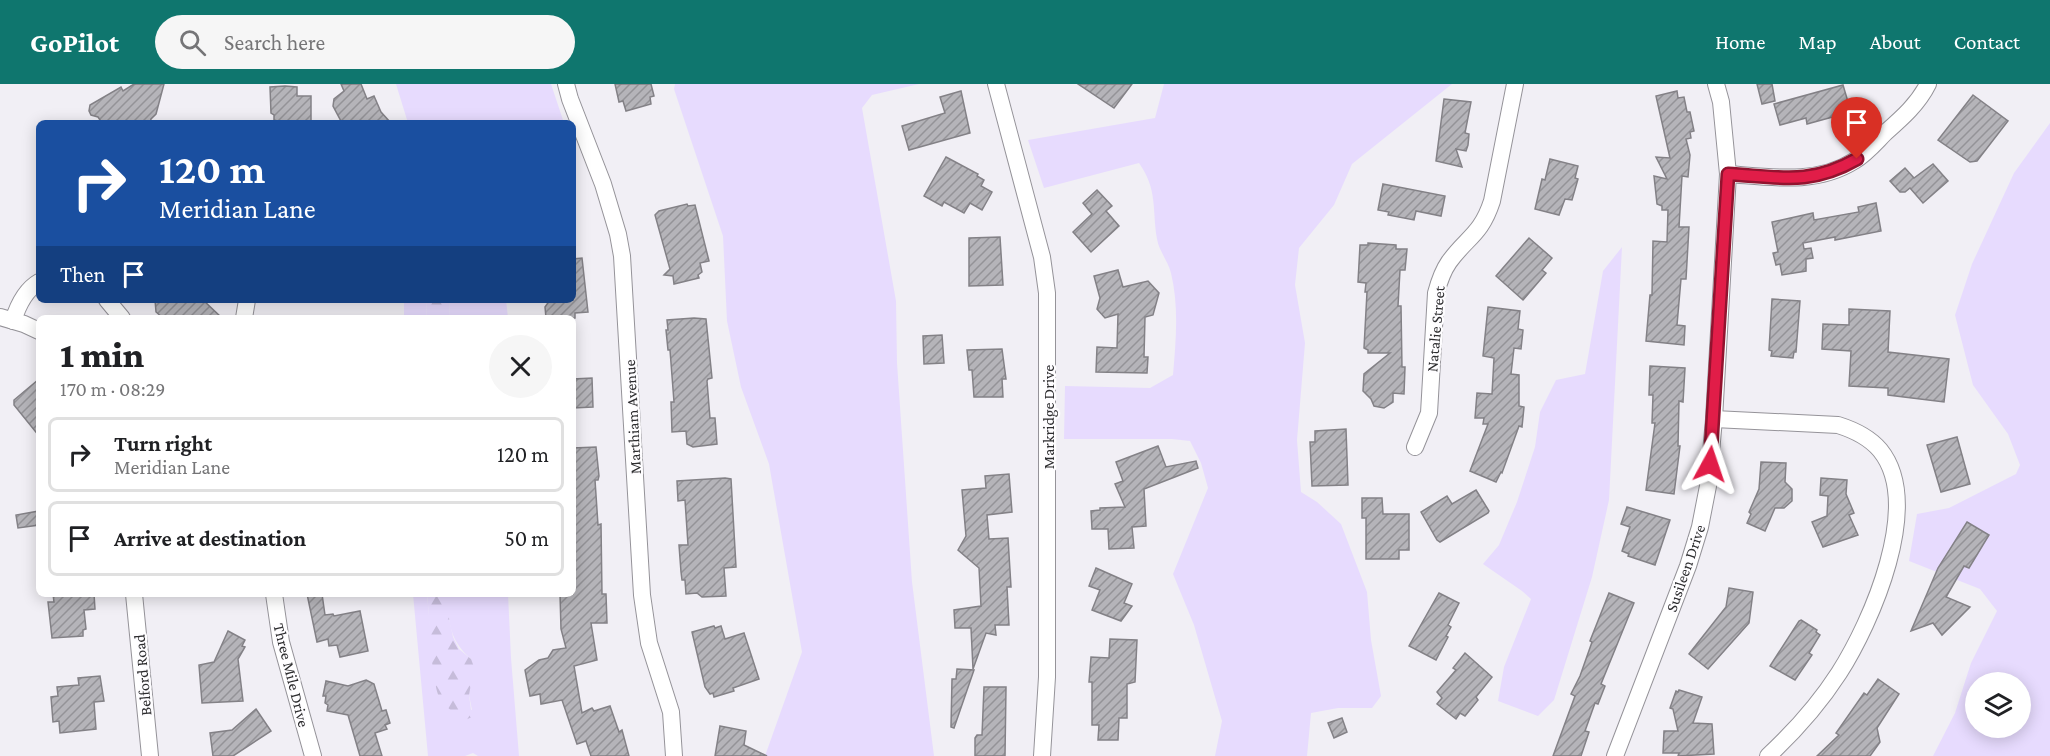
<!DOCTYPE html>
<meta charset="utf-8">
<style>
:root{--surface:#fff;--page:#f6f6f6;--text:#202124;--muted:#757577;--line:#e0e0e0;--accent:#0f766e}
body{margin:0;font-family:"Crimson Pro",serif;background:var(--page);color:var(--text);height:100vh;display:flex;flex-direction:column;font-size:22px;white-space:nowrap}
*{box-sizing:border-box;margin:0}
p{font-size:20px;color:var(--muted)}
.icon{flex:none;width:33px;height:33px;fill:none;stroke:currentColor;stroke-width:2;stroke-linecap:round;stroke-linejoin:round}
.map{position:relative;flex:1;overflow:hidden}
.panel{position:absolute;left:36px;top:231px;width:540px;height:282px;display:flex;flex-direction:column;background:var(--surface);border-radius:9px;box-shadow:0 3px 15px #0003}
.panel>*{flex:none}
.top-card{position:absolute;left:36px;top:36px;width:540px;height:183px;border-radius:9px;box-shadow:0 3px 15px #0003;background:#1a4fa0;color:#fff;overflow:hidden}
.tools{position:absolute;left:1965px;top:588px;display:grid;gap:12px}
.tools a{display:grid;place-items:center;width:66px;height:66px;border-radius:50%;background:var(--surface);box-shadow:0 3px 15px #0003;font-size:30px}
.pin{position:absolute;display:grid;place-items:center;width:51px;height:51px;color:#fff;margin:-62px -26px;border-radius:50% 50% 50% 0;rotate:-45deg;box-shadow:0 0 6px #0007}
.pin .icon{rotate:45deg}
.me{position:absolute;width:66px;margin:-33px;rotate:5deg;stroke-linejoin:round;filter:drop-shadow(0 0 4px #0008)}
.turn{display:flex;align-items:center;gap:21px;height:126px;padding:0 24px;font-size:27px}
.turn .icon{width:78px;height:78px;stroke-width:2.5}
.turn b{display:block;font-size:42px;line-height:51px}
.then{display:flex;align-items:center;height:57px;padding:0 24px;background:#0003;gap:12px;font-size:22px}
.round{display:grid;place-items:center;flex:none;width:63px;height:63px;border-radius:32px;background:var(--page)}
.summary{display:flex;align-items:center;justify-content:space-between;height:102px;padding:0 24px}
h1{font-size:36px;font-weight:800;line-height:45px}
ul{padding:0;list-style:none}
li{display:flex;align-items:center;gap:18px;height:75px;margin:0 12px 9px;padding:0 12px;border:3px solid var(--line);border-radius:9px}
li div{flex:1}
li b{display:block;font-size:22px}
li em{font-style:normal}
header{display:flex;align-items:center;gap:36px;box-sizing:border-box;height:84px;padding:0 30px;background:var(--accent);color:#fff}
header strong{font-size:28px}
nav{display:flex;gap:33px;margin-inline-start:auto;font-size:21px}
.search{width:420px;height:54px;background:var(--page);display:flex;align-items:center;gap:15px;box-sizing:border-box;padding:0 21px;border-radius:33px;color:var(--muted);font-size:22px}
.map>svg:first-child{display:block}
</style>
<header>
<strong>GoPilot</strong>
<div class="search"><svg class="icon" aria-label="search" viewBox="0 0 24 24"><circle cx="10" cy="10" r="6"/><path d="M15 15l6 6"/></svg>Search here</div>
<nav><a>Home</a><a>Map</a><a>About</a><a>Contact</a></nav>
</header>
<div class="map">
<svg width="2050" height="672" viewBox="0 0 2050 672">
<defs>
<pattern id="forest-firs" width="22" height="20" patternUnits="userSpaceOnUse" patternTransform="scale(1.5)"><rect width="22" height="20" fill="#e7dbfe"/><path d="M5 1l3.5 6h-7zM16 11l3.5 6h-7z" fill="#c6bcda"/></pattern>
<pattern id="building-hatch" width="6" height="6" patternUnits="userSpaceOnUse" patternTransform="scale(1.5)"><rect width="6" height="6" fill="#b5b4b9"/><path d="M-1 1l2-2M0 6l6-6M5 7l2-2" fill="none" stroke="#949397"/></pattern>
</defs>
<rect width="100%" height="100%" fill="#f1eff5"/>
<g fill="#e7dbfe" fill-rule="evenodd">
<polygon points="396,0 551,0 564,39 408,39"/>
<polygon points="675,0 919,0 872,11 862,24 896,217 897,279 912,498 934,672 765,672 802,568 769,380 741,303 727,237 723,152 674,5"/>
<path d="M1164 0H1452L1352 80 1334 121 1299 164 1295 201 1305 259 1297 356 1301 408 1317 418 1341 440 1367 508 1371 556 1381 612 1372 624H1338L1311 629 1307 672H1215L1222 637 1194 541 1173 490 1208 404 1201 379 1190 357 1172 355H1064L1065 302 1150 304 1173 291C1176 257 1179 222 1171 189 1168 177 1159 167 1157 155 1152 125 1158 106 1139 79L1044 104 1028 56 1155 34Z"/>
<path d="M2050 39V672H1933L1955 629 1971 579 1997 527 1980 505 1909 477 1917 430 1949 424 2016 390 2020 381 2008 350 1973 301 1955 231 1972 180 2014 89ZM1976 598H2020V644H1976Z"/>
<polygon points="1622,163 1609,416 1592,493 1554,616 1538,632 1498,617 1504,583 1531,515 1522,507 1483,480 1499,461 1517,418 1535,363 1540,328 1556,296 1585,290 1603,187"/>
<polygon points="404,216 427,216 426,234 404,234"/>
<polygon points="450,216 506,216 508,234 449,234"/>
<path d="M413 510H427L434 584 438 611 472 626 469 611 471 575C450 557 447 537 449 510H508L511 574 519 672H478L473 669 465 672H428Z"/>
</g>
<g fill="url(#forest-firs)">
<polygon points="427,216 450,216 449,234 426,234"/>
<path d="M427 510H449V534L453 553 459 565 471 575 474 583 469 611 472 633 463 637C457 630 448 625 442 618 430 603 430 532 427 510Z"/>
</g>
<g fill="url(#building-hatch)" stroke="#838186" stroke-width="1.5">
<polygon points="134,0 164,0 156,30 151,35 150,39 102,39 98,33 91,31 89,27 90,21 121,3 123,7"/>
<polygon points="341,0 361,0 367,15 374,12 381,28 391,39 342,39 333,22 334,15 344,7"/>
<polygon points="615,0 651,0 654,12 650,13 651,20 626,27 623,17 619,18"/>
<polygon points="1078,0 1132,0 1114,24"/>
<polygon points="1757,0 1772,0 1775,17 1762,20"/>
<polygon points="1843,1 1851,28 1807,40 1806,34 1780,41 1774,20"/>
<polygon points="285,2 297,3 297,12 311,12 311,39 284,39 274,36 274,31 271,29 270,3"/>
<polygon points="961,7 970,49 909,66 902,42 945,29 940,13"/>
<polygon points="1677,7 1678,14 1684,13 1687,28 1690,28 1694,47 1690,48 1691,54 1686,55 1690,71 1688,93 1682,92 1679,143 1689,143 1686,195 1681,195 1677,241 1685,242 1684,261 1646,257 1650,211 1652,211 1653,157 1667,158 1668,126 1662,126 1662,122 1657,120 1654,92 1667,95 1656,73 1670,74 1656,12"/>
<polygon points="1973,11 2008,37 1977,77 1970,78 1938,56"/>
<polygon points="1444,15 1471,18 1465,49 1469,50 1468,61 1466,67 1456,65 1462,83 1436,77"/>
<polygon points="946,73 978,90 977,92 984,96 981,102 992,108 982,126 970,119 964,129 944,118 942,122 924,112"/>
<polygon points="1550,75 1578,82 1575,94 1578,95 1572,116 1565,115 1559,131 1535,125 1542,95 1545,96"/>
<polygon points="1933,80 1948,97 1923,119 1910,104 1905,108 1900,108 1890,97 1905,84 1914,94"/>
<polygon points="1383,100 1445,112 1441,132 1416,127 1414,136 1388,131 1389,128 1378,126"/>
<polygon points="1097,106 1112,122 1106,127 1119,142 1091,168 1073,148 1092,130 1083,119"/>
<polygon points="1876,119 1881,147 1835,156 1835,153 1803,159 1804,165 1811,164 1813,174 1806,175 1806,187 1782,191 1780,180 1776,181 1773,169 1778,168 1772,138 1813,129 1814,136 1859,128 1858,123"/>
<polygon points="687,120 688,122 695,121 709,177 700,179 702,188 698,191 699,194 674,200 673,192 664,191 670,185 655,131 659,127"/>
<polygon points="1000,153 1003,201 969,202 969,154"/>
<polygon points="1529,154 1552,174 1542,186 1546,189 1523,216 1496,192"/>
<polygon points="1368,159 1396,161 1396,165 1407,165 1405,186 1400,186 1398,222 1401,222 1402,283 1405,283 1404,310 1393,309 1393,318 1384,324 1374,322 1371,315 1363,307 1364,290 1390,269 1368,269 1368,266 1364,264 1367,208 1365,208 1366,199 1358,198 1360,161 1368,161"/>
<polygon points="582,174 588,228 575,229 575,234 546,234 545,223 550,216 573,216 573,175"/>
<polygon points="1118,186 1123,203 1148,197 1159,209 1153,231 1145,233 1144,273 1148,273 1147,289 1096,288 1097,263 1117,264 1118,230 1105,234 1097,225 1100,214 1094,192"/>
<polygon points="1772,215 1800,217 1796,268 1794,268 1793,274 1771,272 1772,267 1769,266"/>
<polygon points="155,216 203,216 222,234 163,234 156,228"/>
<polygon points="1488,223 1520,227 1518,245 1523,246 1521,265 1514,264 1511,290 1519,291 1519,322 1524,323 1522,343 1519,342 1502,389 1501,388 1496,398 1470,387 1488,340 1483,340 1484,334 1475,334 1477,309 1492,310 1494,274 1483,272"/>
<polygon points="1849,225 1890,227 1888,268 1949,275 1944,318 1888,311 1888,304 1849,302 1851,267 1822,265 1823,240 1849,241"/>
<polygon points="694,234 706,235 712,294 708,295 707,297 709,322 710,334 715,334 717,360 693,363 687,360 686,347 672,348 671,318 674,318 670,266 668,266 666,246 668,246 667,236"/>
<polygon points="942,251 944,279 924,280 923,252"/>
<polygon points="1002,265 1006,295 1002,295 1003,313 974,313 972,286 969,286 967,266"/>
<polygon points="1650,282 1685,284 1683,318 1679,317 1678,362 1680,362 1674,410 1646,406 1655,339 1652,339 1653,311 1649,311"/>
<polygon points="592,294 593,323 573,324 573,295"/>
<polygon points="39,295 39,352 14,321 14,316"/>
<polygon points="1346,345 1348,401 1312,402 1310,358 1315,358 1315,347"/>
<polygon points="1957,353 1970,400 1941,408 1927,361"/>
<polygon points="1158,362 1166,383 1196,377 1198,384 1144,405 1146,442 1132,443 1134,464 1109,465 1108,445 1092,445 1091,427 1100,426 1100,424 1125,423 1115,400 1123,397 1116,378"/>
<polygon points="596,363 599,392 598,396 595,396 598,441 601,440 602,510 606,510 607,539 591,539 597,576 574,582 582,629 592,624 594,627 610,622 619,648 622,646 629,672 591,672 586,657 577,660 562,616 541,620 540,610 530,612 525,586 539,576 548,574 553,566 566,564 561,545 560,510 573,510 573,364"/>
<polygon points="1761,378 1786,379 1785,398 1792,405 1792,417 1784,424 1775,424 1765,447 1747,439 1751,430 1749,428 1759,405"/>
<polygon points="1009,390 1012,428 987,431 989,455 1008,454 1011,503 1007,503 1009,541 995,541 996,551 986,549 973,585 971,544 955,544 954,526 981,522 979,484 958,466 966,452 962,406 986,404 985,392"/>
<polygon points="725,394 731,395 736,483 724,484 726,512 702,513 697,509 686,510 685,496 682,496 681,488 679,461 688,461 685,416 678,417 677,397"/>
<polygon points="1821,394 1847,396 1846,410 1854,429 1849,431 1858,451 1823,463 1812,438 1827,432 1828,412 1820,411"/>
<polygon points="1476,406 1489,427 1488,429 1440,458 1437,456 1421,428 1447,412 1452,420"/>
<polygon points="1362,414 1382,414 1383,430 1409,430 1409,466 1399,466 1399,475 1366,475 1366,434 1362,434"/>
<polygon points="1627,423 1670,436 1655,481 1628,472 1629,470 1622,467 1630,443 1621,440"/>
<polygon points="39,427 39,441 18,444 16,431"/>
<polygon points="1967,438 1989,451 1969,484 1964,482 1946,513 1970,523 1942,551 1933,539 1911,547 1938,484"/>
<polygon points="1096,484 1132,500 1124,519 1132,522 1121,537 1092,526 1100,506 1089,502"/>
<polygon points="1729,504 1753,508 1749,539 1708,585 1689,570 1726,523"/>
<polygon points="1439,509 1459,519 1448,541 1451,543 1446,552 1448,553 1436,576 1409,562"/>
<polygon points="1609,509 1634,519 1601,600 1605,602 1598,620 1595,619 1585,647 1589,648 1581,672 1553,672 1575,612 1571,610 1580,592 1592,558 1590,557"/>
<polygon points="53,510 94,510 95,525 84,526 86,545 83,546 83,552 52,554 48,518 54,518"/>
<polygon points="307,510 322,510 325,531 333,530 334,532 360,527 368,567 340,573 337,561 329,562 328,555 317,558"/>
<polygon points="1801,536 1817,546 1816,548 1820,551 1809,569 1812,571 1795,596 1770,582 1799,537"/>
<polygon points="714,542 715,544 721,542 725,555 744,549 759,595 733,604 734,607 714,613 713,609 710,610 705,603 692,548"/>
<polygon points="228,547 245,556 242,562 245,563 238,575 243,617 202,619 199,581 214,578"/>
<polygon points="1110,555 1137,556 1135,598 1127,600 1127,634 1119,634 1118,656 1098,656 1099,641 1092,641 1092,598 1089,598 1091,573 1109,574"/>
<polygon points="1465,569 1492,593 1476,613 1478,616 1465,632 1460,629 1456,635 1437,620 1442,614 1437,608 1456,586 1453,584"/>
<polygon points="957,585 974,586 954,644 951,643 952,595 956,595"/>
<polygon points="100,592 104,617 94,618 96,645 60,649 59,637 53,638 51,613 58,612 57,603 79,601 78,594"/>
<polygon points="1878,595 1899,610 1877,644 1880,658 1870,672 1817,672 1839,651 1836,649 1864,609 1867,611"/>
<polygon points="366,596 374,600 382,627 386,626 390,639 385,641 387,645 375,649 382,672 360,672 348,631 327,627 328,621 325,619 326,612 323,612 326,597 348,602"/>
<polygon points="984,603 1006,603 1005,672 975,672 975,654 977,651 982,651"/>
<polygon points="1679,606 1702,613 1693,639 1712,640 1714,670 1678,672 1679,669 1663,669 1664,647 1678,647 1673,625 1670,624 1676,607 1678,608"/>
<polygon points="256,625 271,647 233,672 213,672 210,649 232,646"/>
<polygon points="1342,634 1347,648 1334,654 1328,639"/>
<polygon points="720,642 746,647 744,661 767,672 715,672"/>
</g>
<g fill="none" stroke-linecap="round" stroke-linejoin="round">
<g stroke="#959399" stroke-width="18">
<g id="minor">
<polyline points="566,0 570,15 603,100 618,150 622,172 642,511 649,559 671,628 674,672"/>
<polyline points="996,0 1042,173 1047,209 1047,593 1042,672"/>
<path d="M1728 90C1771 93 1816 101 1854 77 1866 70 1876 58 1885 49 1902 34 1918 20 1928 0"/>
<polyline points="107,216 122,234"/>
<polyline points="0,233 24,240 39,247"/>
<polyline points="244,234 247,216"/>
<path d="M13 237C18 221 25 206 39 198"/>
<path d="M1714 335 1838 341C1854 346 1869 353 1880 366 1924 420 1871 539 1839 589 1819 620 1795 647 1768 672"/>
<path d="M1415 363 1429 329 1436 209C1439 198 1442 188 1449 178 1467 153 1481 151 1492 117L1515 0"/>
<polyline points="134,510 150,672"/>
<polyline points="274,510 281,558 313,672"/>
<polyline points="1615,672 1688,482 1700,443 1708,402 1714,335 1728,90 1721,18 1716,0"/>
</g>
</g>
<use href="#minor" stroke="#fff" stroke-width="16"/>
</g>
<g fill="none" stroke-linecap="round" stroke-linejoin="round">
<g stroke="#92132f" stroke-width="15">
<path id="route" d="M1710 380 1728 90C1779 93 1810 102 1857 75"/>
</g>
<use href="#route" stroke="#e11d48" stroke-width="10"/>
</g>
<g text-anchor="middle" stroke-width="4.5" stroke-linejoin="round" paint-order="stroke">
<g font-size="16" fill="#2d2d2f" stroke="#fefdff">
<text transform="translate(1435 245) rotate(-85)" y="6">Natalie Street</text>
<text transform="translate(632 333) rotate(-93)" y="6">Marthiam Avenue</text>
<text transform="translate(1048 333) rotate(-90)" y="6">Markridge Drive</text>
<text transform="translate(1685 484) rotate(-71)" y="6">Susileen Drive</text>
<text transform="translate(142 591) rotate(-95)" y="6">Belford Road</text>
<text transform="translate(292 591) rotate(76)" y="6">Three Mile Drive</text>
</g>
</g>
</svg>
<div class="tools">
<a><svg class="icon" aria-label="layers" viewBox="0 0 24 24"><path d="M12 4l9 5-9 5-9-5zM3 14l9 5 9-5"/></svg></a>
</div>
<div class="pin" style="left:1857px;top:75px;background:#d93025"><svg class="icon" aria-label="arrive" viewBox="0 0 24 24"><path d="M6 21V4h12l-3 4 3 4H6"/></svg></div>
<svg class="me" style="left:1710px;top:380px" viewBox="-20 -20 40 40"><path d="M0-17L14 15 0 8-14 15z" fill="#e11d48" stroke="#fff" stroke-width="4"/></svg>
<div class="top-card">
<div class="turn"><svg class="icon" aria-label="right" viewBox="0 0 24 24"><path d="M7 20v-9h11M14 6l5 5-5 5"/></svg><div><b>120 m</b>Meridian Lane</div></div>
<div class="then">Then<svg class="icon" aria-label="arrive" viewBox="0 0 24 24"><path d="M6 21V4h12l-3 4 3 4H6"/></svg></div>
</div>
<section class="panel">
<div class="summary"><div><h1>1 min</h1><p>170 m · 08:29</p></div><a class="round"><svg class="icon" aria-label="close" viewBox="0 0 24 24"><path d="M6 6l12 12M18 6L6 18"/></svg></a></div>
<ul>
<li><svg class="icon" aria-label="right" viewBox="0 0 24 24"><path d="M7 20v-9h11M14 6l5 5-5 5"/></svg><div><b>Turn right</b><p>Meridian Lane</p></div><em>120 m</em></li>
<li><svg class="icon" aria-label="arrive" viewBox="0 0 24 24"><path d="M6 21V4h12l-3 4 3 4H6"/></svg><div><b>Arrive at destination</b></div><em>50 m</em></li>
</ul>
</section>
</div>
